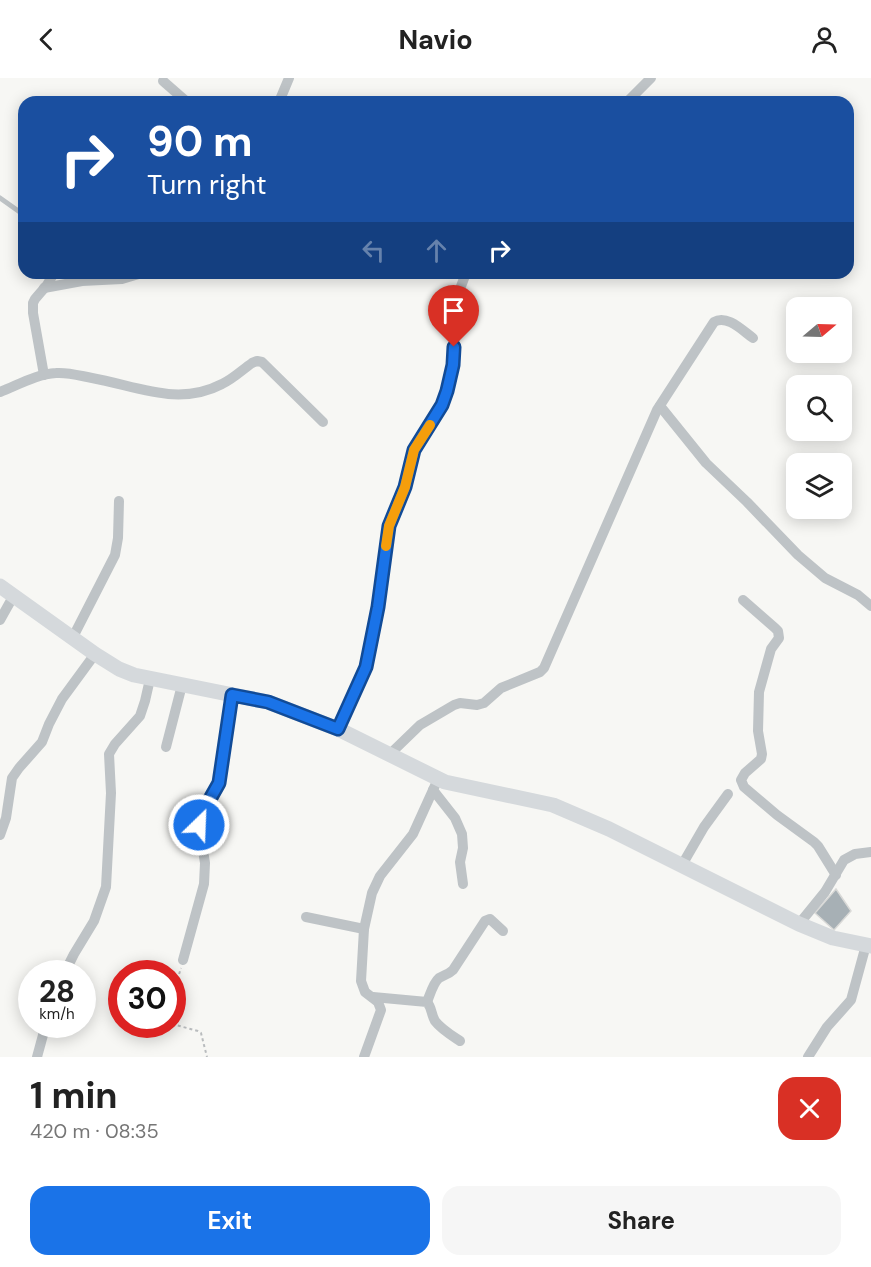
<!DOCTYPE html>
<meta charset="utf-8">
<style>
:root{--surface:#fff;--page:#f6f6f6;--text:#222;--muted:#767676;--accent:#1a73e8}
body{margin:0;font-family:"DM Sans",sans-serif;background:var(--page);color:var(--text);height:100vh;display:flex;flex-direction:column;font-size:22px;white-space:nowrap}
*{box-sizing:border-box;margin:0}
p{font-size:20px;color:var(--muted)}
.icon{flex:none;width:33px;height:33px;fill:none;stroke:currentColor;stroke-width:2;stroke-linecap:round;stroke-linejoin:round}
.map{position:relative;height:979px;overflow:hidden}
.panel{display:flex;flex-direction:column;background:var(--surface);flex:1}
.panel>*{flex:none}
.top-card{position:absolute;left:18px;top:18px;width:836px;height:183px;border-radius:18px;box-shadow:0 3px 15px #0003;background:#1a4fa0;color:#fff;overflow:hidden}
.needle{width:39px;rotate:71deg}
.fabs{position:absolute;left:786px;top:219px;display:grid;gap:12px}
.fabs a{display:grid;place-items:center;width:66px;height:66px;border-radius:12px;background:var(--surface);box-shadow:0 3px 15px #0003;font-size:30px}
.speed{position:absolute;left:18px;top:882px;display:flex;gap:12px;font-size:30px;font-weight:700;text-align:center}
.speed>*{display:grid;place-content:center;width:78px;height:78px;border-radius:50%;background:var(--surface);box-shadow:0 3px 15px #0003;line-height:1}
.speed small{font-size:15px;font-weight:400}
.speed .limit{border:9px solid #d22;background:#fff;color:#111}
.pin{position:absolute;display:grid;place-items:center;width:51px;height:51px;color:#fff;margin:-62px -26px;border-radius:50% 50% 50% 0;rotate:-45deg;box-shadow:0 0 6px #0007}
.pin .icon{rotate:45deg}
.me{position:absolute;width:66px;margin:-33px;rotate:24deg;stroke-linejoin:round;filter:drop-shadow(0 0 4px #0008)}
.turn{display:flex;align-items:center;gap:21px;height:126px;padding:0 30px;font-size:27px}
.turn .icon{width:78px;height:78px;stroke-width:2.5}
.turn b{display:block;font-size:42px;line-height:51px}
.lanes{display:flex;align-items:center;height:57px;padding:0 30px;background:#0003;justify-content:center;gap:30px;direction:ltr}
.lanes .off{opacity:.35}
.round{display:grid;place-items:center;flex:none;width:63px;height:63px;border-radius:18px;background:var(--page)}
.overview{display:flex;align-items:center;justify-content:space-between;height:102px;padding:0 30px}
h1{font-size:36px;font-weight:700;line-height:45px}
.button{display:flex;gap:12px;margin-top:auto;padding:12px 30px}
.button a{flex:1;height:69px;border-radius:18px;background:var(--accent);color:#fff;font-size:24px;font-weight:700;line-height:69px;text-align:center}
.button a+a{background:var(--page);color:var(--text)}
header{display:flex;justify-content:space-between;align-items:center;height:78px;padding:0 30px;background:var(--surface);font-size:27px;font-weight:700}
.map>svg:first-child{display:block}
</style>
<header><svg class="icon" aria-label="back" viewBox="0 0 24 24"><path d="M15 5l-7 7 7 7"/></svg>Navio<svg class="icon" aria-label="person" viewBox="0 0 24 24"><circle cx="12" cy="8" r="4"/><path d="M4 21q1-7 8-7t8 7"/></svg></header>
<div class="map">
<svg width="871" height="979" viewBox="0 0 871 979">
<rect width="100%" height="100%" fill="#f7f7f4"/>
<polygon fill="#a7b0b5" stroke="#d9d9d7" stroke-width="1.5" points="836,811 851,833 834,852 815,835"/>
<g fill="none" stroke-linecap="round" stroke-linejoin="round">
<g stroke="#b9bcbe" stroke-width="2" stroke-dasharray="3 3" stroke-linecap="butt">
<polyline points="172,919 181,890"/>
<polyline points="172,946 198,953 201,955 207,979"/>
</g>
<polyline stroke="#bec3c6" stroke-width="5" points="0,120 24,137"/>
<g stroke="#bec3c6" stroke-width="10">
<polyline points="163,3 187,24"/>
<polyline points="279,24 289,0"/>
<polyline points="627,24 651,0"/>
<polyline points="44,210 82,203 122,201 142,195"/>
<polyline points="44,297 33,235 33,225 35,221 47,207 54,195"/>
<path d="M0 314C18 307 37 296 56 295 68 294 81 298 92 300 137 308 178 329 222 306 233 301 242 292 252 285L257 283 262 284 323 344"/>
<polyline points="660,328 706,385 747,424 798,477 825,500 858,517 871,528"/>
<polyline points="743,522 775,550 778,553 779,560 771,571 759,614 758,653 762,676 761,681 745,695 741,702 744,709 777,737 814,764 818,768 836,797"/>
<polyline points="0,542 14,517"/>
<polyline points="73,559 115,477 118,460 119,423"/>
<polyline points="338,651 366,589 378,529 389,448 405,409 414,372 442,327 447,313 453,287 457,219 466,195"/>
<polyline points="166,669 182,607"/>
<path d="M390 676 420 647 454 627 460 625 477 627 484 625 501 610 540 594 544 590 657 332 714 244C727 236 743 253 753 260"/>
<polyline points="433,712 455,740 462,756 463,770 460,784 463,806"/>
<polyline points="0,757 6,740 12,700 19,690 42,664 49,646 62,621 95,576"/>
<polyline points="682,787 704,749 728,716"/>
<polyline points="306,839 364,851"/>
<polyline points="799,846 825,814 844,782 855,776 871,774"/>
<polyline points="183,882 204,806 205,785 199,747 200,742 219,705 221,699 232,617"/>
<polyline points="64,896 74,876 94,843 106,809 111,715 109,676 115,666 140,638 145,623 150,601"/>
<path d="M373 919 427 924C432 930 431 936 435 943 441 951 451 957 460 963"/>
<path d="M427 924C430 917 433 905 439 900 444 897 449 896 453 892L485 843 490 841 503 853"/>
<polyline points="37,979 46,946"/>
<polyline points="364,979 381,932 378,924 365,914 361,903 364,851 372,815 380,798 413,756 438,701"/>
<polyline points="808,979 827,949 851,922 866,867"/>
</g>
<polyline stroke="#d5d9dc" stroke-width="15" points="0,508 95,576 119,591 134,597 268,624 338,651 445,704 553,727 609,751 799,846 833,860 871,868"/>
</g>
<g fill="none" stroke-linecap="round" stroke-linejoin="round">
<g stroke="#114b97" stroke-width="15">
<polyline id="route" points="199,747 201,737 219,705 232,617 268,624 338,651 366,589 378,529 389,448 405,409 414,372 442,327 447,313 453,287 454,269"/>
</g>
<use href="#route" stroke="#1a73e8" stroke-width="10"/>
<polyline stroke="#f59e0b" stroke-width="10" points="386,468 389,448 405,409 414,372 430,347"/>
</g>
</svg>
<div class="fabs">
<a><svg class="needle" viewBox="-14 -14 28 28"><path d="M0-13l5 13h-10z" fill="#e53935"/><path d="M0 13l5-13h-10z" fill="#767676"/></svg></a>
<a><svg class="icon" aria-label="search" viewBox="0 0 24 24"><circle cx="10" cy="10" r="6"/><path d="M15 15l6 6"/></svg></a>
<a><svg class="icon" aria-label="layers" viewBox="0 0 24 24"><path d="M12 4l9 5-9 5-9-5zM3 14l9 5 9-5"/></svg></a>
</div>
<div class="speed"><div>28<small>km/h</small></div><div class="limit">30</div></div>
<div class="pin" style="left:454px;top:269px;background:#d93025"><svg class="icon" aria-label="arrive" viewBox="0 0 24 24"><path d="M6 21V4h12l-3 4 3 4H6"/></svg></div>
<svg class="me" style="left:199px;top:747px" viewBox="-20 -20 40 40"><circle r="17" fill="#1a73e8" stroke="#fff" stroke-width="3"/><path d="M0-11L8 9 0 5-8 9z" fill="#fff"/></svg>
<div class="top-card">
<div class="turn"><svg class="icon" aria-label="right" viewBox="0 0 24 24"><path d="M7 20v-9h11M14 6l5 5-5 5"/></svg><div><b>90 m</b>Turn right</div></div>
<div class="lanes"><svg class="icon off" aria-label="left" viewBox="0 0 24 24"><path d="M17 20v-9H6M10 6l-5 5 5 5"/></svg><svg class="icon off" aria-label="ahead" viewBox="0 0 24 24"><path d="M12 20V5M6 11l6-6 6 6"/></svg><svg class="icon" aria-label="right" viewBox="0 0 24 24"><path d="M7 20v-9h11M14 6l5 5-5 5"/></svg></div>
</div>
</div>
<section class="panel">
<div class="overview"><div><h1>1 min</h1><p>420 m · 08:35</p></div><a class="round" style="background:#d93025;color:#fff"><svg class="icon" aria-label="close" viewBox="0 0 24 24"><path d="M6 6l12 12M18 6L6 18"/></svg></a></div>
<div class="button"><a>Exit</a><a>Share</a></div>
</section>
